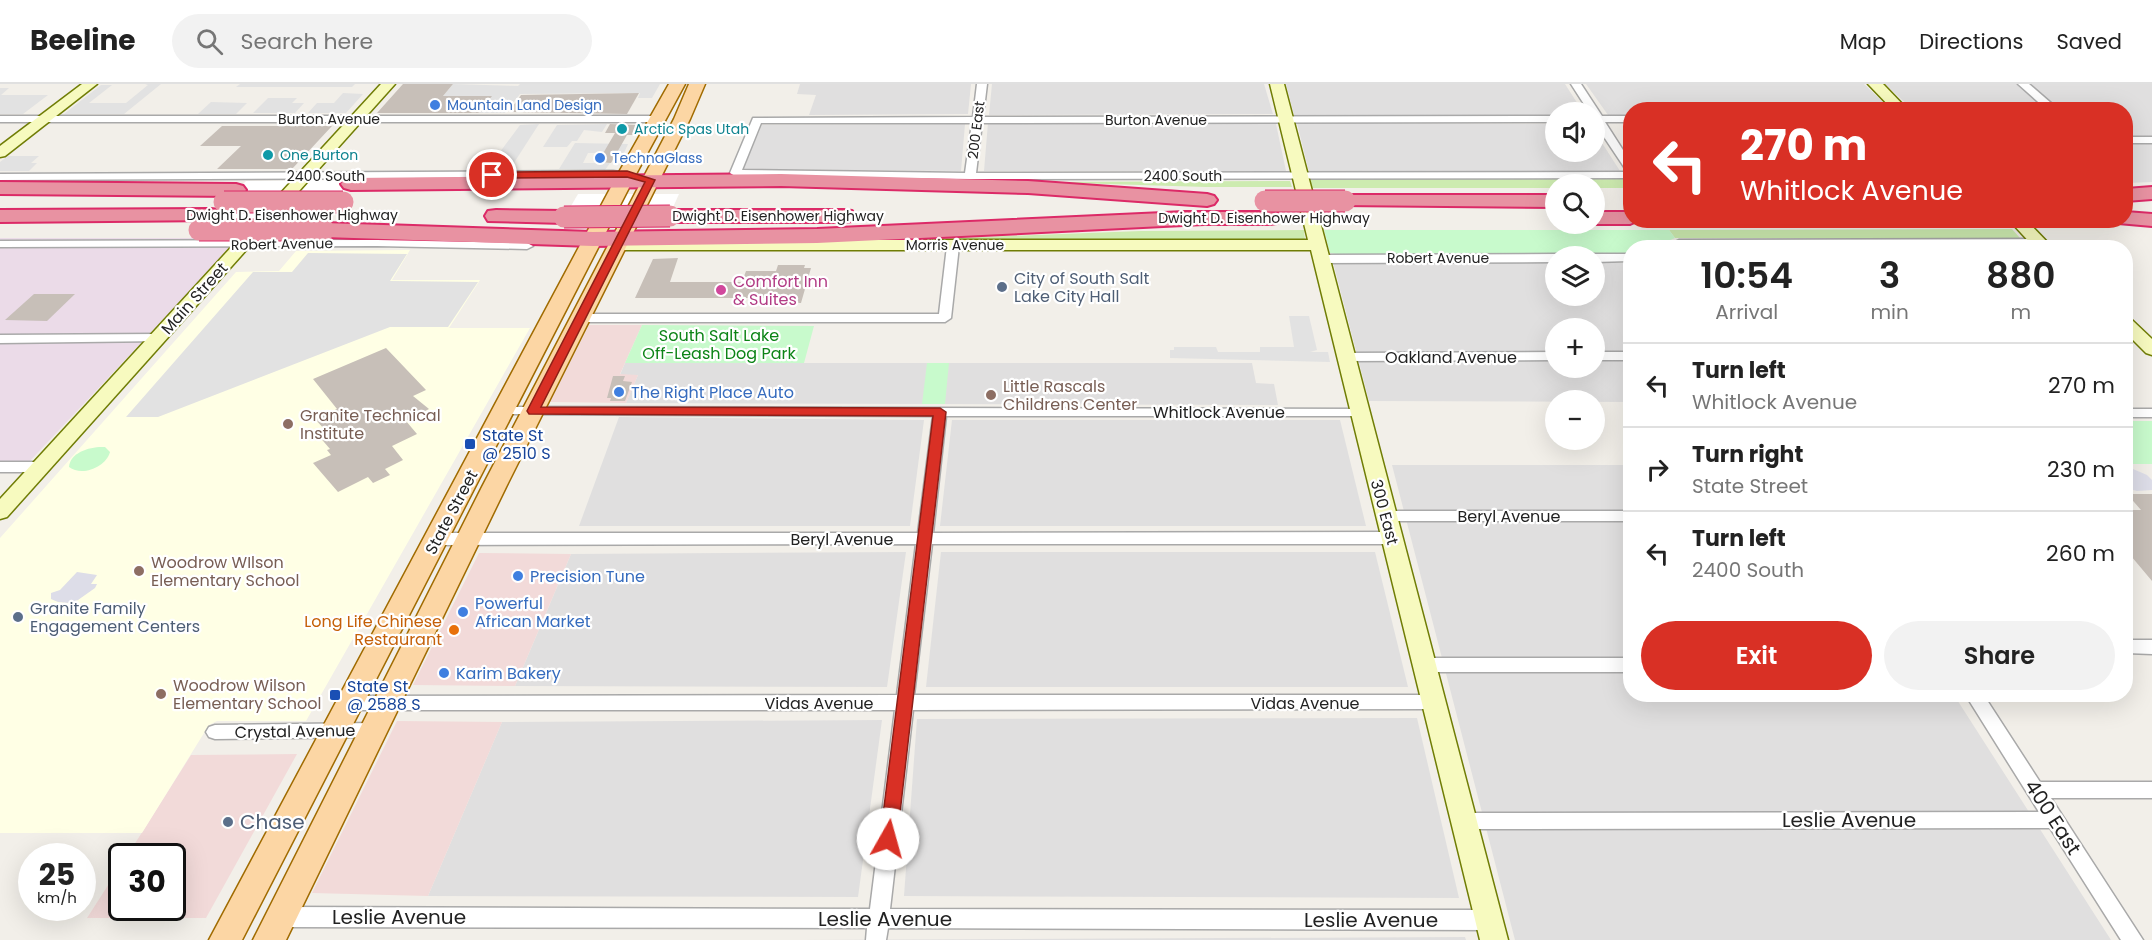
<!DOCTYPE html>
<meta charset="utf-8">
<style>
:root{--surface:#fff;--page:#f2f2f2;--text:#222;--muted:#767676;--line:#e0e0e0;--accent:#d93025}
body{margin:0;font-family:Poppins,sans-serif;background:var(--page);color:var(--text);height:100vh;display:flex;flex-direction:column;font-size:22px;white-space:nowrap}
*{box-sizing:border-box;margin:0}
p{font-size:20px;color:var(--muted)}
.icon{flex:none;width:33px;height:33px;fill:none;stroke:currentColor;stroke-width:2;stroke-linecap:round;stroke-linejoin:round}
.map{position:relative;flex:1;overflow:hidden}
.drawer{position:absolute;left:1623px;top:156px;width:510px;height:462px;display:flex;flex-direction:column;background:var(--surface);border-radius:24px;box-shadow:0 6px 24px #0002}
.drawer>*{flex:none}
.guide{position:absolute;left:1623px;top:18px;width:510px;height:126px;border-radius:24px;box-shadow:0 6px 24px #0002;background:#d93025;color:#fff;overflow:hidden}
.tools{position:absolute;left:1545px;top:18px;display:grid;gap:12px}
.tools a{display:grid;place-items:center;width:60px;height:60px;border-radius:50%;background:var(--surface);box-shadow:0 6px 24px #0002;font-size:30px}
.speed{position:absolute;left:18px;top:759px;display:flex;gap:12px;font-size:30px;font-weight:700;text-align:center}
.speed>*{display:grid;place-content:center;width:78px;height:78px;border-radius:50%;background:var(--surface);box-shadow:0 6px 24px #0002;line-height:1}
.speed small{font-size:15px;font-weight:400}
.speed .limit{border:3px solid #111;border-radius:9px;background:#fff;color:#111}
.pin{position:absolute;display:grid;place-items:center;width:51px;height:51px;color:#fff;margin:-26px;border:3px solid #fff;border-radius:50%;box-shadow:0 2px 6px #0007}
.me{position:absolute;width:66px;margin:-33px;rotate:7deg;stroke-linejoin:round;filter:drop-shadow(0 0 4px #0008)}
.turn{display:flex;align-items:center;gap:21px;height:126px;padding:0 18px;font-size:27px}
.turn .icon{width:78px;height:78px;stroke-width:2.5}
.turn b{display:block;font-size:42px;line-height:51px}
.eta{display:flex;justify-content:space-evenly;align-items:center;height:102px;text-align:center}
.eta b{font-size:36px;font-weight:600;line-height:42px}
.button{display:flex;gap:12px;margin-top:auto;padding:12px 18px}
.button a{flex:1;height:69px;border-radius:36px;background:var(--accent);color:#fff;font-size:24px;font-weight:600;line-height:69px;text-align:center}
.button a+a{background:var(--page);color:var(--text)}
ul{padding:0;list-style:none}
li{display:flex;align-items:center;gap:18px;height:84px;padding:0 18px;border-top:2px solid var(--line)}
li div{flex:1}
li b{display:block;font-size:22px}
li em{font-style:normal}
header{display:flex;align-items:center;gap:36px;box-sizing:border-box;height:84px;padding:0 30px;background:var(--surface);border-bottom:2px solid var(--line)}
header strong{font-size:28px}
nav{display:flex;gap:33px;margin-inline-start:auto;font-size:21px}
.search{width:420px;height:54px;background:var(--page);display:flex;align-items:center;gap:15px;box-sizing:border-box;padding:0 21px;border-radius:33px;color:var(--muted);font-size:22px}
.map>svg:first-child{display:block}
</style>
<header>
<strong>Beeline</strong>
<div class="search"><svg class="icon" aria-label="search" viewBox="0 0 24 24"><circle cx="10" cy="10" r="6"/><path d="M15 15l6 6"/></svg>Search here</div>
<nav><a>Map</a><a>Directions</a><a>Saved</a></nav>
</header>
<div class="map">
<svg width="2152" height="856" viewBox="0 0 2152 856">
<rect width="100%" height="100%" fill="#f2efe9"/>
<g fill="#e0dfdf" fill-rule="evenodd">
<polygon points="800,0 971,0 968,30 809,31 816,11 797,10"/>
<polygon points="992,0 1264,0 1273,30 989,31"/>
<polygon points="1286,0 1565,0 1583,28 1556,28 1555,31 1294,31"/>
<polygon points="1586,0 1864,0 1890,25 1630,26 1630,31 1608,31"/>
<polygon points="1885,0 2152,0 2152,98 2126,99 2126,26 1912,25"/>
<polygon points="988,39 1276,40 1286,87 984,87"/>
<polygon points="1297,39 1555,40 1556,68 1594,68 1595,48 1620,87 1309,88"/>
<polygon points="965,40 961,87 743,85 762,41"/>
<path d="M1333 178 1555 179 1556 212H1594L1595 179H1630V318L1369 317ZM1556 244H1594V284H1556Z"/>
<polygon points="625,279 1252,279 1256,299 1274,300 1278,321 626,319 638,291 620,291"/>
<polygon points="619,333 924,336 910,442 579,442"/>
<polygon points="952,336 1340,336 1366,442 940,442"/>
<polygon points="1392,381 1630,381 1630,610 1954,611 2111,856 1515,856"/>
<polygon points="906,468 887,603 515,602 571,470"/>
<polygon points="941,468 1375,468 1408,603 926,603"/>
<polygon points="1417,634 1459,814 904,812 917,635"/>
<polygon points="882,636 858,813 428,812 502,638"/>
<polygon points="1465,853 1466,856 801,856"/>
</g>
<g fill="#f2dad9">
<polygon points="589,241 642,241 620,290 638,291 626,319 550,318"/>
<polygon points="479,469 571,470 515,602 413,601"/>
<polygon points="397,637 502,638 428,812 312,809"/>
<polygon points="297,670 206,834 87,834 121,781 122,824 172,824 172,772 127,772 191,671"/>
</g>
<polygon fill="#ebdbe8" points="0,154 240,154 27,380 0,380"/>
<polygon fill="#ffffe5" points="410,166 392,196 480,196 449,244 530,244 306,637 217,637 209,641 142,749 0,749 0,454 236,188 279,187 296,167"/>
<g fill="#cdebb0">
<polygon points="1310,94 1630,95 1630,104 1595,104 1594,100 1556,100 1555,104 1312,104"/>
<polygon points="1290,97 1292,103 1206,103 1040,98"/>
<polygon points="2012,145 2020,154 1675,154 1669,146"/>
<polygon points="1304,146 1305,156 874,157 1141,147"/>
</g>
<g fill="#c8facc">
<polygon points="1324,146 1669,146 1675,154 1668,157 1670,163 1630,164 1630,170 1343,171 1330,169"/>
<polygon points="642,241 814,242 804,279 625,279"/>
<polygon points="927,279 949,279 945,320 922,320"/>
<rect x="2126" y="337" width="26" height="43"/>
<path d="M105 363 110 368C106 383 82 393 69 383 70 368 91 362 105 363Z"/>
</g>
<g fill="#e2e2e2">
<polygon points="145,0 161,0 124,30 64,30 101,1 112,1 89,19 126,19 148,1"/>
<polygon points="240,0 355,0 352,3 236,3"/>
<polygon points="453,0 518,2 520,0 660,0 652,14 638,14 640,9 520,10 505,29 479,29 491,12 443,12"/>
<polygon points="0,4 9,4 1,11 48,11 23,30 0,30"/>
<polygon points="343,9 363,10 346,29 308,29 317,19 334,19"/>
<polygon points="268,14 297,14 292,19 304,19 295,29 253,29"/>
<polygon points="211,18 247,19 236,30 198,30"/>
<polygon points="539,40 510,85 488,84 520,41"/>
<polygon points="607,40 602,48 584,46 577,57 572,57 567,63 543,63 557,41"/>
<polygon points="575,59 628,60 624,69 588,69 583,79 610,79 605,86 559,85"/>
<polygon points="8,72 39,72 31,79 37,79 29,87 0,87 0,78"/>
<polygon points="308,169 407,170 390,197 478,198 448,243 390,243 158,333 126,333 253,188 292,188"/>
<polygon points="1289,232 1309,232 1317,266 1310,268 1328,268 1330,278 1170,274 1170,266 1174,266 1174,263 1216,263 1218,268 1260,268 1260,263 1294,263"/>
</g>
<g fill="#dddde8">
<polygon points="2126,382 2147,391 2152,396 2152,406 2137,407 2126,404"/>
<polygon points="77,488 97,491 91,500 97,500 95,504 78,516 69,519 58,518 51,515 51,509 60,506"/>
</g>
<g fill="#fff">
<polygon points="354,96 307,152 193,152 246,97"/>
<polygon points="578,110 679,110 666,139 561,139"/>
</g>
<g fill="#c7bfb8">
<polygon points="403,0 453,0 443,12 492,12 479,29 377,29"/>
<polygon points="639,9 627,30 509,28 521,11"/>
<polygon points="610,40 640,41 635,51 627,51 611,79 598,78 615,49 605,49"/>
<polygon points="222,42 332,42 292,85 217,85 241,62 200,62"/>
<polygon points="678,174 670,198 742,198 746,187 776,187 778,181 805,181 804,184 811,184 801,219 768,219 770,214 635,214 653,175"/>
<polygon points="34,210 75,210 47,237 5,236"/>
<polygon points="386,264 426,306 413,312 429,325 406,337 417,350 392,362 403,376 385,385 390,391 373,399 368,393 338,408 313,379 331,371 327,366 330,365 318,351 326,347 315,335 337,325 313,295"/>
<polygon points="613,292 625,292 623,297 632,298 625,317 610,317 611,314 607,314"/>
<polygon points="2127,410 2152,410 2152,497 2126,466 2126,426 2141,426"/>
</g>
<g fill="none" stroke-linecap="round" stroke-linejoin="round">
<g stroke="#a9a9a9" stroke-width="3">
<g id="street">
<path d="M977 0H987L983 33 1556 32V38L982 39 976 89 1630 88V94L970 95 735 92 730 89 753 34 973 33ZM761 39H972L965 89 742 86Z"/>
<polygon points="1571,0 1581,0 1602,32 1630,32 1630,38 1605,38 1630,77 1630,87 1626,86 1594,38 1594,28 1589,28"/>
<polygon points="2018,0 2029,0 2059,26 2047,26"/>
<polygon points="0,32 658,32 663,35 658,38 0,38"/>
<rect x="2126" y="53" width="26" height="6"/>
<polygon points="613,87 636,90 641,93 636,96 613,93 0,96 0,90"/>
<polygon points="2040,155 2046,158 2044,160 1679,162 1673,159 1679,156"/>
<polygon points="377,156 527,159 533,162 527,165 377,162 0,163 0,157"/>
<polygon points="953,159 959,162 951,234 945,238 580,238 574,234 580,230 939,230 947,162"/>
<polygon points="1556,170 1561,172 1556,172 1556,178 1321,179 1315,175 1321,171"/>
<polygon points="1594,170 1630,170 1630,177 1594,178 1594,172 1589,172"/>
<polygon points="158,250 163,251 164,254 163,257 0,259 0,251"/>
<polygon points="1556,268 1556,276 1346,277 1339,273 1346,269"/>
<rect x="1594" y="268" width="36" height="8"/>
<polygon points="504,323 1364,325 1366,328 1359,332 946,332 933,449 1392,448 1397,450 1400,454 1397,458 1392,460 932,460 914,611 1433,611 1439,613 1442,618 1439,623 1433,625 913,626 890,825 1489,826 1496,829 1499,836 1496,843 1489,846 888,844 886,856 866,856 867,844 281,843 274,840 271,833 274,826 281,823 870,825 895,626 349,626 343,624 340,619 343,614 349,612 897,611 916,460 437,461 432,459 429,455 432,451 437,449 918,449 933,332 499,330 497,327"/>
<rect x="2126" y="325" width="26" height="8"/>
<polygon points="0,378 42,378 49,383 42,388 0,388"/>
<polygon points="1387,427 1630,427 1630,437 1387,437 1382,436 1379,432 1382,428"/>
<polygon points="2126,556 2152,556 2152,570 2126,569"/>
<polygon points="1424,574 1630,574 1630,588 1424,588 1418,586 1416,581 1418,576"/>
<polygon points="1965,610 1983,610 2040,698 2152,698 2152,714 2051,714 2143,856 2121,856 2050,744 1464,745 1457,743 1455,737 1457,731 1464,729 2039,728"/>
<polygon points="375,639 381,641 384,646 381,651 375,653 215,655 209,653 206,648 209,643 215,641"/>
</g>
</g>
<g stroke="#707d05" stroke-width="3">
<g id="secondary">
<polygon points="82,0 97,0 5,72 0,73 0,62"/>
<polygon points="381,0 395,0 7,433 0,435 0,415"/>
<polygon points="1270,0 1284,0 1508,856 1480,856 1311,166 623,166 615,161 623,156 1308,156"/>
<polygon points="1868,0 1883,0 1908,26 1893,26"/>
<polygon points="2009,136 2026,136 2053,164 2035,164"/>
<polygon points="2126,235 2132,236 2152,255 2152,271 2146,269 2126,249"/>
</g>
</g>
<g stroke="#a06b00" stroke-width="3">
<g id="primary">
<polygon points="669,0 685,0 636,90 242,856 209,856 618,90"/>
<polygon points="689,0 705,0 690,35 506,403 286,856 253,856 482,403 674,35"/>
</g>
</g>
<g stroke="#dc2a67" stroke-width="4">
<g id="highway">
<polygon points="781,90 1028,97 1207,110 1214,112 1217,116 1214,120 1207,122 1028,109 781,102 351,106 344,104 341,100 344,96 351,94"/>
<polygon points="0,98 236,100 243,102 246,106 243,110 236,112 0,110"/>
<polygon points="2152,103 2152,115 2126,117 2126,105"/>
<polygon points="1345,111 1556,111 1556,123 1338,121 1334,117 1338,113"/>
<polygon points="211,125 219,126 222,131 219,136 0,138 0,126"/>
<polygon points="496,126 564,127 572,128 575,133 572,138 564,139 488,137 485,132 488,127"/>
<polygon points="670,126 844,126 852,127 855,132 852,137 844,138 670,138 662,137 659,132 662,127"/>
<polygon points="1185,128 1269,128 1277,129 1280,134 1277,139 1269,140 1204,140 817,159 593,162 324,153 316,151 313,146 316,141 324,139 593,148 817,145"/>
<polygon points="1594,128 1630,128 1630,136 1639,136 1630,140 1590,140 1594,140"/>
<polygon points="2126,128 2152,130 2152,142 2118,139 2117,136 2126,136"/>
</g>
</g>
<use href="#street" fill="#fff" fill-rule="evenodd"/>
<use href="#secondary" fill="#f7fabf" fill-rule="evenodd"/>
<use href="#primary" fill="#fcd6a4" fill-rule="evenodd"/>
<use href="#highway" fill="#e892a2" fill-rule="evenodd"/>
<g stroke="#dc2a67" stroke-width="23" stroke-linecap="butt">
<g id="highway-bridge">
<polyline points="1265,117 1345,117"/>
<polyline points="224,118 343,118"/>
<polyline points="564,133 670,132"/>
<polyline points="199,146 324,146"/>
</g>
</g>
<use href="#highway-bridge" stroke="#e892a2" stroke-width="21"/>
</g>
<polygon fill="#d93025" stroke="#8d1f18" stroke-width="1.5" points="627,87 655,96 541,323 940,324 946,328 897,755 895,760 888,763 882,760 880,755 933,332 529,330 527,327 645,98 627,93 492,94 487,91 492,88"/>
<g fill="#3f7fe0" stroke="#fff" stroke-width="2">
<circle cx="435" cy="21" r="6"/>
<circle cx="600" cy="74" r="6"/>
<circle cx="619" cy="308" r="6"/>
<circle cx="518" cy="492" r="6"/>
<circle cx="463" cy="528" r="6"/>
<circle cx="444" cy="589" r="6"/>
</g>
<g fill="#0f9aa8" stroke="#fff" stroke-width="2">
<circle cx="622" cy="45" r="6"/>
<circle cx="268" cy="71" r="6"/>
</g>
<g fill="#5c6f8a" stroke="#fff" stroke-width="2">
<circle cx="1002" cy="203" r="6"/>
<circle cx="18" cy="533" r="6"/>
<circle cx="228" cy="738" r="6"/>
</g>
<circle fill="#d1479c" stroke="#fff" stroke-width="2" cx="721" cy="206" r="6"/>
<g fill="#8d6e63" stroke="#fff" stroke-width="2">
<circle cx="991" cy="311" r="6"/>
<circle cx="288" cy="340" r="6"/>
<circle cx="139" cy="487" r="6"/>
<circle cx="161" cy="610" r="6"/>
</g>
<g fill="#1a4fb4" stroke="#fff" stroke-width="2">
<rect x="464" y="354" width="12" height="12" rx="3"/>
<rect x="329" y="605" width="12" height="12" rx="3"/>
</g>
<circle fill="#e8710a" stroke="#fff" stroke-width="2" cx="454" cy="546" r="6"/>
<g text-anchor="middle" stroke-width="4.5" stroke-linejoin="round" paint-order="stroke">
<g font-size="14" fill="#366cbe" stroke="#fff" text-anchor="start">
<text x="447" y="26">Mountain Land Design</text>
<text x="612" y="79">TechnaGlass</text>
</g>
<g font-size="14" fill="#222" stroke="#fff">
<text x="329" y="40">Burton Avenue</text>
<text x="1156" y="41">Burton Avenue</text>
<text transform="translate(976 46) rotate(-83)" y="5">200 East</text>
<text x="326" y="97">2400 South</text>
<text x="1183" y="97">2400 South</text>
<text x="292" y="136">Dwight D. Eisenhower Highway</text>
<text x="778" y="137">Dwight D. Eisenhower Highway</text>
<text x="1264" y="139">Dwight D. Eisenhower Highway</text>
<text transform="translate(282 160) rotate(-1)" y="5">Robert Avenue</text>
<text x="955" y="166">Morris Avenue</text>
<text x="1438" y="179">Robert Avenue</text>
</g>
<g font-size="14" fill="#0d838f" stroke="#fff" text-anchor="start">
<text x="634" y="50">Arctic Spas Utah</text>
<text x="280" y="76">One Burton</text>
</g>
<g font-size="16" fill="#4e5e75" stroke="#fff" text-anchor="start">
<text x="1014" y="200">City of South Salt<tspan x="1014" dy="18">Lake City Hall</tspan></text>
<text x="30" y="530">Granite Family<tspan x="30" dy="18">Engagement Centers</tspan></text>
</g>
<g font-size="16" fill="#b23c85" stroke="#fff" text-anchor="start">
<text x="733" y="203">Comfort Inn<tspan x="733" dy="18">&amp; Suites</tspan></text>
</g>
<g font-size="16" fill="#222" stroke="#fff">
<text transform="translate(194 214) rotate(-48)" y="6">Main Street</text>
<text x="1451" y="279">Oakland Avenue</text>
<text x="1219" y="334">Whitlock Avenue</text>
<text transform="translate(451 428) rotate(-62)" y="6">State Street</text>
<text transform="translate(1385 428) rotate(75)" y="6">300 East</text>
<text x="1509" y="438">Beryl Avenue</text>
<text x="842" y="461">Beryl Avenue</text>
<text x="819" y="625">Vidas Avenue</text>
<text x="1305" y="625">Vidas Avenue</text>
<text transform="translate(295 647) rotate(-1)" y="6">Crystal Avenue</text>
</g>
<g font-size="16" fill="#0c8416" stroke="#fff">
<text x="719" y="257">South Salt Lake<tspan x="719" dy="18">Off-Leash Dog Park</tspan></text>
</g>
<g font-size="16" fill="#785e54" stroke="#fff" text-anchor="start">
<text x="1003" y="308">Little Rascals<tspan x="1003" dy="18">Childrens Center</tspan></text>
<text x="300" y="337">Granite Technical<tspan x="300" dy="18">Institute</tspan></text>
<text x="151" y="484">Woodrow WIlson<tspan x="151" dy="18">Elementary School</tspan></text>
<text x="173" y="607">Woodrow Wilson<tspan x="173" dy="18">Elementary School</tspan></text>
</g>
<g font-size="16" fill="#366cbe" stroke="#fff" text-anchor="start">
<text x="631" y="314">The Right Place Auto</text>
<text x="530" y="498">Precision Tune</text>
<text x="475" y="525">Powerful<tspan x="475" dy="18">African Market</tspan></text>
<text x="456" y="595">Karim Bakery</text>
</g>
<g font-size="16" fill="#164399" stroke="#fff" text-anchor="start">
<text x="482" y="357">State St<tspan x="482" dy="18">@ 2510 S</tspan></text>
<text x="347" y="608">State St<tspan x="347" dy="18">@ 2588 S</tspan></text>
</g>
<g font-size="16" fill="#c56008" stroke="#fff" text-anchor="end">
<text x="442" y="543">Long Life Chinese<tspan x="442" dy="18">Restaurant</tspan></text>
</g>
<g font-size="20" fill="#222" stroke="#fff">
<text transform="translate(2053 733) rotate(57)" y="7">400 East</text>
<text x="1849" y="743">Leslie Avenue</text>
<text x="399" y="840">Leslie Avenue</text>
<text x="885" y="842">Leslie Avenue</text>
<text x="1371" y="843">Leslie Avenue</text>
</g>
<g font-size="20" fill="#4e5e75" stroke="#fff" text-anchor="start">
<text x="240" y="745">Chase</text>
</g>
</g>
</svg>
<div class="tools">
<a><svg class="icon" aria-label="sound" viewBox="0 0 24 24"><path d="M4 9h4l5-4v14l-5-4H4zM17 9q2 3 0 6"/></svg></a>
<a><svg class="icon" aria-label="search" viewBox="0 0 24 24"><circle cx="10" cy="10" r="6"/><path d="M15 15l6 6"/></svg></a>
<a><svg class="icon" aria-label="layers" viewBox="0 0 24 24"><path d="M12 4l9 5-9 5-9-5zM3 14l9 5 9-5"/></svg></a>
<a>+</a>
<a>−</a>
</div>
<div class="speed"><div>25<small>km/h</small></div><div class="limit">30</div></div>
<div class="pin" style="left:492px;top:91px;background:#d93025"><svg class="icon" aria-label="arrive" viewBox="0 0 24 24"><path d="M6 21V4h12l-3 4 3 4H6"/></svg></div>
<svg class="me" style="left:888px;top:755px" viewBox="-20 -20 40 40"><circle r="19" fill="#fff"/><path d="M0-13L10 11 0 6-10 11z" fill="#d93025"/></svg>
<div class="guide">
<div class="turn"><svg class="icon" aria-label="left" viewBox="0 0 24 24"><path d="M17 20v-9H6M10 6l-5 5 5 5"/></svg><div><b>270 m</b>Whitlock Avenue</div></div>
</div>
<section class="drawer">
<div class="eta">
<div><b>10:54</b><p>Arrival</p></div>
<div><b>3</b><p>min</p></div>
<div><b>880</b><p>m</p></div>
</div>
<ul>
<li><svg class="icon" aria-label="left" viewBox="0 0 24 24"><path d="M17 20v-9H6M10 6l-5 5 5 5"/></svg><div><b>Turn left</b><p>Whitlock Avenue</p></div><em>270 m</em></li>
<li><svg class="icon" aria-label="right" viewBox="0 0 24 24"><path d="M7 20v-9h11M14 6l5 5-5 5"/></svg><div><b>Turn right</b><p>State Street</p></div><em>230 m</em></li>
<li><svg class="icon" aria-label="left" viewBox="0 0 24 24"><path d="M17 20v-9H6M10 6l-5 5 5 5"/></svg><div><b>Turn left</b><p>2400 South</p></div><em>260 m</em></li>
</ul>
<div class="button"><a>Exit</a><a>Share</a></div>
</section>
</div>
